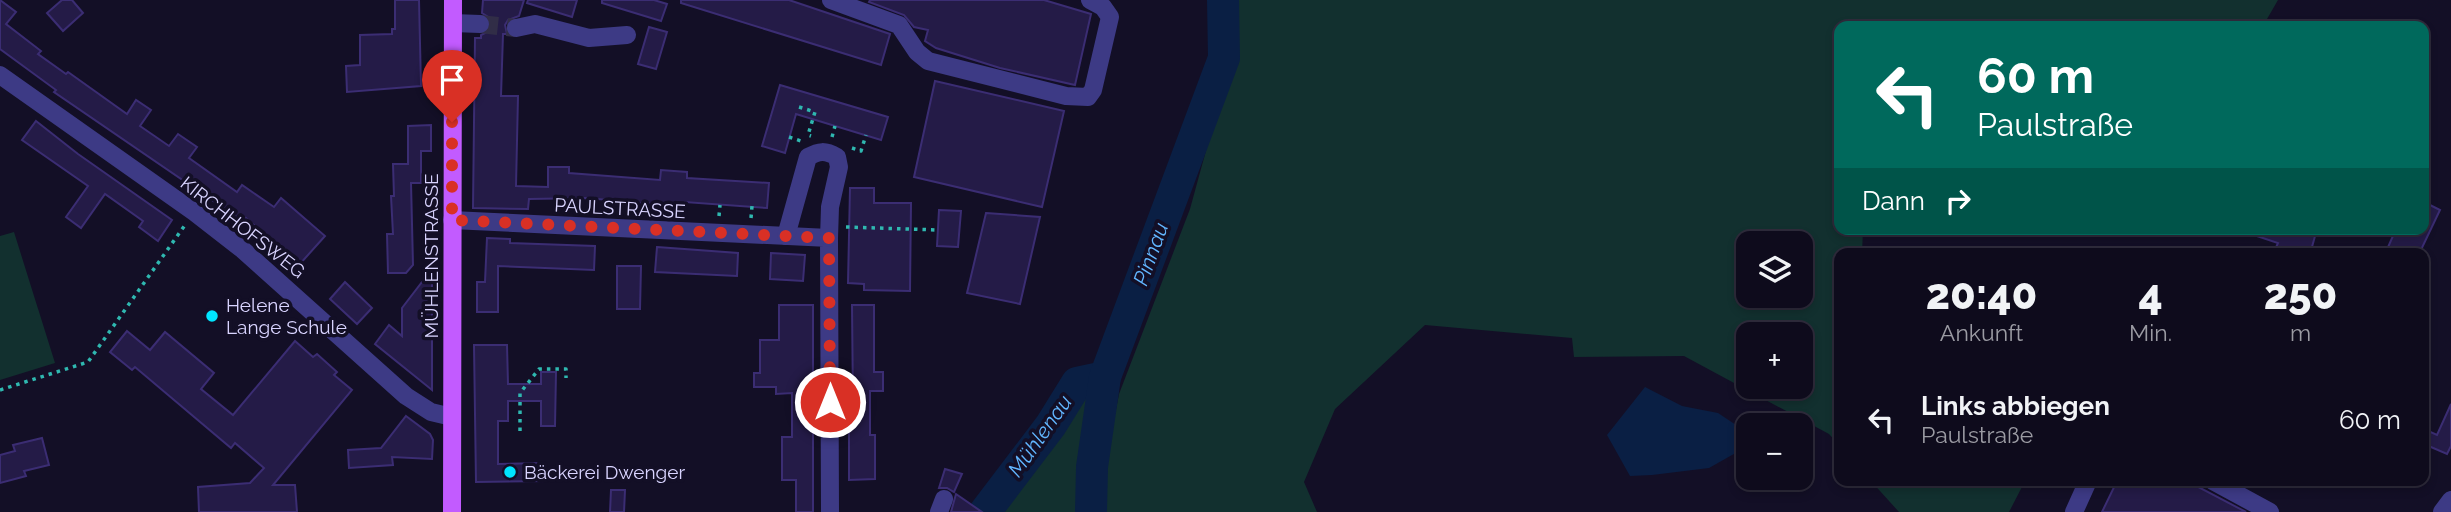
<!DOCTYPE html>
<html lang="de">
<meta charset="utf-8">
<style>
:root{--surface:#0e0b1c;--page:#171425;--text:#f1f3f6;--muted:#9b9ba3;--line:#2e2b3b}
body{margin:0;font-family:Raleway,sans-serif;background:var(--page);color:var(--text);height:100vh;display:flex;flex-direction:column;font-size:26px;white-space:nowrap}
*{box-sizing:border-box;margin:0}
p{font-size:23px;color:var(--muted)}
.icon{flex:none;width:38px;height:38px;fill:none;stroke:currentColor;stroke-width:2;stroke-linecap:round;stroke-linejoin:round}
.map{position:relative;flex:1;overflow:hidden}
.panel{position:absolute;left:1834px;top:248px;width:595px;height:238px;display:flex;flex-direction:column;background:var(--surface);border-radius:14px;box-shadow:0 4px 10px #0003,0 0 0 2px var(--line)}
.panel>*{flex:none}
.hud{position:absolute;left:1834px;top:21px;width:595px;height:214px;border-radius:14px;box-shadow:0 4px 10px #0003,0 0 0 2px var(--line);background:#00695c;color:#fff;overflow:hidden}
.fabs{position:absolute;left:1736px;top:231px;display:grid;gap:14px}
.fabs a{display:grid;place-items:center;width:77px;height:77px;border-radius:14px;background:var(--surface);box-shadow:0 4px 10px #0003,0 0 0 2px var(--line);font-size:35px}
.pin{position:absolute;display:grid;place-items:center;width:60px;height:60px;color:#fff;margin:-72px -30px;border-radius:50% 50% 50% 0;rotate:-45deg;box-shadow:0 0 7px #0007}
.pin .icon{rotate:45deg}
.me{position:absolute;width:77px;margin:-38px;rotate:0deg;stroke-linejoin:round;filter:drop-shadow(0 0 5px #0008)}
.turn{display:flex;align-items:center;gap:24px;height:147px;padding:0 28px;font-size:32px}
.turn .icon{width:91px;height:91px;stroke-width:2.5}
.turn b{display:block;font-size:49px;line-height:60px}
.then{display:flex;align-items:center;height:66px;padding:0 28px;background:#0003;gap:14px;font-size:26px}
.eta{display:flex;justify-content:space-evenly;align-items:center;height:119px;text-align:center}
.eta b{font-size:42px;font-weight:800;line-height:49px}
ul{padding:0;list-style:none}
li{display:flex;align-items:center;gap:21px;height:105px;padding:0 28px}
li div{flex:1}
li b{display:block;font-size:26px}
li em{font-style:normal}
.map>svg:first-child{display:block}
</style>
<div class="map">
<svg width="2451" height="512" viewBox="0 0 2451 512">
<rect width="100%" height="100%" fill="#130f26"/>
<g fill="#12302f" fill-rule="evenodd">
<path d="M1230 0H2278L2263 26H1839V229H1863L1862 254H1839V445L1829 434 1684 356 1574 357 1572 338 1425 325 1335 409 1304 482 1317 512H1096L1119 394 1190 209 1225 81ZM1748 243H1801V296H1748ZM1748 334H1801V387H1748Z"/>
<polygon points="14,232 55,363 0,380 0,236"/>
<polygon points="1105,377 1092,467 1091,512 985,512 1051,425 1077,383"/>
<polygon points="1871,481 2025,481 2009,512 1899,512"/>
</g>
<polygon fill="#0a1f44" points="1645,387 1682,406 1718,413 1748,433 1748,446 1709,468 1652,475 1630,476 1607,435"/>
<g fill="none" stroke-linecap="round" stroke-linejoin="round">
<g stroke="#0a1f44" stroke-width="32">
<polyline points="985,512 1051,425 1077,383 1105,377"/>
<polyline points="1091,512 1092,467 1105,377 1224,58 1223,0"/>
</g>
</g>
<g fill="#241b47" stroke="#3b2d73" stroke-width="2">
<polygon points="0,0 16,12 6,24 41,51 38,54 66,74 68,72 127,114 136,100 151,110 140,126 169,146 178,134 197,147 189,158 237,192 242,185 274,207 281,198 325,236 299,265 246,218 244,222 54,92 56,90 0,49"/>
<polygon points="62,0 72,0 83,13 63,31 47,13"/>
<polygon points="395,0 419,0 421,86 347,92 346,66 360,65 360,35 392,34 392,29 395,29"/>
<polygon points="483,0 524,0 519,16 508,20 505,25 507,34 503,34 501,96 518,96 516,186 548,187 548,167 569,167 569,173 660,180 661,170 687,172 687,178 769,183 767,208 685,202 685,205 640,203 587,198 529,199 528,209 473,208 475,38 481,38 481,35 489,31 491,25 490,18 482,13"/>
<polygon points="528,0 577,0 572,17 527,3"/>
<polygon points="602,0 654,0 667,4 661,21 602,3"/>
<polygon points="681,0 789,0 890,34 881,65 681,3"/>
<polygon points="870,0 1044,0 1091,14 1075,85 1000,68 936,48 925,41 928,30 914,27 904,15 869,2"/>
<polygon points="649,27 667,32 656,69 638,64"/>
<polygon points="935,81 1064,111 1042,207 914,177"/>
<polygon points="780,85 888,117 881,140 796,114 785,153 762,146"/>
<polygon points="36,121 78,154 172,220 158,241 139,227 143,221 105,194 81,228 66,217 88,186 22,140"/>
<polygon points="431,125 431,151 421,151 421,183 411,183 413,265 406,273 388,273 387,234 393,234 391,196 394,196 393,164 408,164 408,126"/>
<polygon points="850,188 874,188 874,203 911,203 910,291 864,290 864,284 848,283"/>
<polygon points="2424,202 2440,210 2419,254 2385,254 2396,229 2424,229"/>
<polygon points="939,210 961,211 958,247 937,246"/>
<polygon points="986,213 1040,217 1020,304 967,293"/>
<polygon points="2246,229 2317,229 2310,254 2273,254 2278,243 2245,232"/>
<polygon points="487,238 510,239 510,243 595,246 594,270 498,266 498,312 477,312 477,282 485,282"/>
<polygon points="657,247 738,253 737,276 655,272"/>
<polygon points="771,253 805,255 803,281 770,279"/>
<polygon points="617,266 641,266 640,309 617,309"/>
<polygon points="345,282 372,308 357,324 330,299"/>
<polygon points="422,282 432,282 432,390 375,344 389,325 402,336 402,308"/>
<polygon points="779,305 813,305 813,512 796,512 796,480 782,480 782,437 792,437 792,393 776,394 776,387 754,387 754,373 760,373 760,340 779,340"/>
<polygon points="852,305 874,305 874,372 883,372 883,391 870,391 870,435 875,435 875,479 849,480 849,404 853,404"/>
<polygon points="127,331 150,350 165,332 214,373 201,389 233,415 295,341 313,357 317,354 337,372 334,375 352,390 273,485 295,485 297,512 199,512 198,487 250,483 264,468 235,443 231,448 135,367 132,370 110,352"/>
<polygon points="474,345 507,345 508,384 541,384 541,372 556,372 555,426 541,426 541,401 508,401 508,421 498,421 498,464 544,463 545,481 476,482"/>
<polygon points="2451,404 2451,446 2447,454 2424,444 2424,429 2437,435"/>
<polygon points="406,416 430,434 433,440 432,459 392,457 393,465 349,468 348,450 381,448"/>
<polygon points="42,438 49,465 24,471 26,476 0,483 0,455 15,451 13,445"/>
<polygon points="945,469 962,474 954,492 947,488 939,488"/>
<polygon points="2117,481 2187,481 2246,512 2102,512"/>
<polygon points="611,490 625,490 624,512 610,512"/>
<polygon points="956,494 982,512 951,512"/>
</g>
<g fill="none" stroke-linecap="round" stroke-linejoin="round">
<polyline stroke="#312d47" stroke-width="18" stroke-dasharray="18 9" stroke-linecap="butt" points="480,24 516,28"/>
<g stroke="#2fb8b0" stroke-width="3.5" stroke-dasharray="3.5 5" stroke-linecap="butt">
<polyline points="799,107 815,112 808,135 811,136"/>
<polyline points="789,137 801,141"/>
<polyline points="832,137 835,126"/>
<polyline points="852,148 861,151 866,135"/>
<polyline points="719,216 720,205"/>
<polyline points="751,218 752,206"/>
<polyline points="846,227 938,230"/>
<polyline points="0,390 88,362 185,225"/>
<polyline points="520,431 520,393 539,369 566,369 566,378"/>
</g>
<g stroke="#3d3a85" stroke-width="18">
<polyline points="831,0 899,25 917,52 928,61 1066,96 1088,97 1093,90 1110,17 1103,7 1090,0"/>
<polyline points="453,23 480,24"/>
<polyline points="516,28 535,24 589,38 627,35"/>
<polyline points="0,75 194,212 243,250 406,396 431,412 452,417"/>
<polyline points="452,220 829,238 830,512"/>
<path d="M786 236 808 157C819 151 825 150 837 157L839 167 830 207 829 238"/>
<polyline points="2213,481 2270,512"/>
<polyline points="939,512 944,499"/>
<polyline points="2074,512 2088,481"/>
<polyline points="2442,512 2451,500"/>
</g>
<polyline stroke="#c25bff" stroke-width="18" points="452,512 453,0"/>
</g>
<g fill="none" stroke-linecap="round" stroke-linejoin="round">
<polyline stroke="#d93025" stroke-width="12" stroke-dasharray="0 21.6" points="452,122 452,220 829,238 830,402"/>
</g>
<g fill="#00e5ff" stroke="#130f26" stroke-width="2.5">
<circle cx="212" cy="316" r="7"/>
<circle cx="510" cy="472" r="7"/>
</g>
<g text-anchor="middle" stroke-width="7" stroke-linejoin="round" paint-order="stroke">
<g font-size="19" fill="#d9d4ff" stroke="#130f26">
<text transform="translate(620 208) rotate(3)" y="7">PAULSTRASSE</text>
<text transform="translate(243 227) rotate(38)" y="7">KIRCHHOFSWEG</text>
<text transform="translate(431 256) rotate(-90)" y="7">MÜHLENSTRASSE</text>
</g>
<g font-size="19" fill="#d9d4ff" stroke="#130f26" text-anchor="start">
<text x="226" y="312">Helene<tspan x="226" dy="22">Lange Schule</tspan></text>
<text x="524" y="479">Bäckerei Dwenger</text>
</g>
<g font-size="21" font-style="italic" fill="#62b6ff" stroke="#130f26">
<text transform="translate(1151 254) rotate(-70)" y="7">Pinnau</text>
<text transform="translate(1040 436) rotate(-55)" y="7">Mühlenau</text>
</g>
</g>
</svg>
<div class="fabs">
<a><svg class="icon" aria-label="layers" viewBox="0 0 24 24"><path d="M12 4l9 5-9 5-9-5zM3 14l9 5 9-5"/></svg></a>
<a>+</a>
<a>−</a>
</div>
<div class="pin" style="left:452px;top:122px;background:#d93025"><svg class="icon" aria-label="arrive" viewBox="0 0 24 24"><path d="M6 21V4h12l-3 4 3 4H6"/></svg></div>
<svg class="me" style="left:830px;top:402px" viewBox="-20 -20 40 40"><circle r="17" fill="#d93025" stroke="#fff" stroke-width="3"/><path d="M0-11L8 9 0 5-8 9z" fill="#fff"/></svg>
<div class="hud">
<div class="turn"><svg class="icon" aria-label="left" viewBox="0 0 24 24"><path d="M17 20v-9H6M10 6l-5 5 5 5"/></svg><div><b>60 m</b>Paulstraße</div></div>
<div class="then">Dann<svg class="icon" aria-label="right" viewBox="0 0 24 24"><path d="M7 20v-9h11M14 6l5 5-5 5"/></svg></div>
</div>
<section class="panel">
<div class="eta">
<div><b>20:40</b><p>Ankunft</p></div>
<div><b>4</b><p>Min.</p></div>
<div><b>250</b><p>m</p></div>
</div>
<ul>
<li><svg class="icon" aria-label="left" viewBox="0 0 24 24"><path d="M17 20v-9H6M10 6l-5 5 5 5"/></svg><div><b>Links abbiegen</b><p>Paulstraße</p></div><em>60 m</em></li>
</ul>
</section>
</div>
